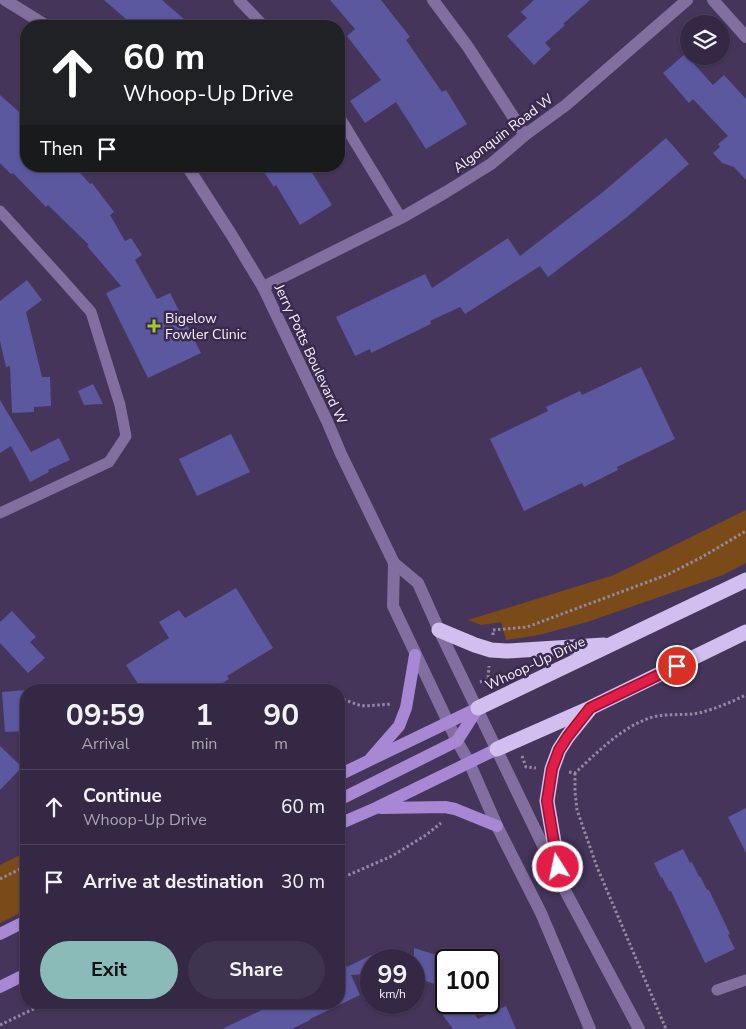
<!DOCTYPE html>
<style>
:root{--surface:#342844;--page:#3f344f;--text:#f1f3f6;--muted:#a9a6b2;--line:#4e445d;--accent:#8bbbb9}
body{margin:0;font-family:"Nunito Sans",sans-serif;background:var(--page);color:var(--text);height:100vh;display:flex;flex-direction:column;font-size:19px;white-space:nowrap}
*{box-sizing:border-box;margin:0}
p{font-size:16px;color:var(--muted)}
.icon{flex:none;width:28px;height:28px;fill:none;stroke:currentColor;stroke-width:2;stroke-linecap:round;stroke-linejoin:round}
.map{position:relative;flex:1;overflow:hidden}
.panel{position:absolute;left:20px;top:684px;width:325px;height:325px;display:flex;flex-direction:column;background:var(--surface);border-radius:20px;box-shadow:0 1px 4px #0004,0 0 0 1px var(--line)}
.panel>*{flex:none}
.hud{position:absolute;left:20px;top:20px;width:325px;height:152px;border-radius:20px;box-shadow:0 1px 4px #0004,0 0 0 1px var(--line);background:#202124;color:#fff;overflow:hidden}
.buttons{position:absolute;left:680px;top:15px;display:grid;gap:10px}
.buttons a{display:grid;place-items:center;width:50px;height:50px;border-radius:50%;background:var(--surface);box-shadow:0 1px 4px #0004,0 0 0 1px var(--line);font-size:25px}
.speed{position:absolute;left:360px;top:949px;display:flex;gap:10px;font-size:25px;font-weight:700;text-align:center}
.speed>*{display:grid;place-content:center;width:65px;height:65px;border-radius:50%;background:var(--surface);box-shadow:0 1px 4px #0004,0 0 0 1px var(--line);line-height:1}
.speed small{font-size:12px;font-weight:400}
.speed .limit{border:2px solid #111;border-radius:8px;background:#fff;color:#111}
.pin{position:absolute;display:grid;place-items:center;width:42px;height:42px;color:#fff;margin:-21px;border:2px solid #fff;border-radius:50%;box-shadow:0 1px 5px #0007}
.me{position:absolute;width:55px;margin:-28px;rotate:350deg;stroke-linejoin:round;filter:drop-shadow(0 0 4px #0008)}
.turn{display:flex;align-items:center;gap:18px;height:105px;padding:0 20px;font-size:22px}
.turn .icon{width:65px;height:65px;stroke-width:2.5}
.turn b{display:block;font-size:35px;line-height:42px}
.then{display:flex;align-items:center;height:48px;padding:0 20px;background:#0003;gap:10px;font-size:19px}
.eta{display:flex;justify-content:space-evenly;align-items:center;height:85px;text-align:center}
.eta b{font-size:30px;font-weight:700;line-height:35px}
.action{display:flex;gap:10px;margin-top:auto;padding:10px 20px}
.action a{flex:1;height:58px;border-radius:30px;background:var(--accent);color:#111;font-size:20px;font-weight:700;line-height:58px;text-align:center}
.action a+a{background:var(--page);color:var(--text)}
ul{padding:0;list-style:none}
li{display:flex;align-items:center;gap:15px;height:75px;padding:0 20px;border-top:1px solid var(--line)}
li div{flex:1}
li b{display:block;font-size:19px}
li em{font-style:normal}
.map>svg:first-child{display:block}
</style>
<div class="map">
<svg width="746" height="1029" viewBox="0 0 746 1029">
<rect width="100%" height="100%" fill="#45355a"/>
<g fill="#7a4b19">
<polygon points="746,510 746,563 723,575 587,622 539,635 506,640 501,622 481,625 468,620 614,575"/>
<polygon points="26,852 26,910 0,923 0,865"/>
</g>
<g fill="#5b589f">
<polygon points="104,0 162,0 192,26 134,26"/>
<polygon points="330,0 381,0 410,37 406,40 442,92 446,90 467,124 426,149 396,102 365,123 350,101 381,80 347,36 355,29"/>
<polygon points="534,0 590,0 563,24 565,25 545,43 551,49 534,65 507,36 527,18 521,12"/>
<polygon points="685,54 713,85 724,75 746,99 746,180 734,167 722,163 713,153 720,147 718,144 728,136 693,99 689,103 663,73"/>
<polygon points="0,95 26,118 26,166 74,166 90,184 92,183 114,212 110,215 125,241 131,238 142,255 135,260 157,299 170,293 201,353 148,378 106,293 121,286 87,246 89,245 48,205 46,207 13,173 11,174 0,163"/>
<polygon points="666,138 689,164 627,217 548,277 540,266 465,314 460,307 430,321 431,324 371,353 370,349 355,356 336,317 425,274 432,288 508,238 520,256 603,192"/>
<polygon points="260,166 308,166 332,205 300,225 276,185 274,187"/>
<polygon points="27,280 42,300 26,312 42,377 50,377 51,406 34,407 34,412 12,413 10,366 6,367 0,341 0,301"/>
<polygon points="641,367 675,439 617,467 618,470 584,487 582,483 524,511 490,439 548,411 546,407 580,391 582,395"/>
<polygon points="93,384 103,404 84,405 78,391"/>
<polygon points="0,400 31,452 59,438 70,460 48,470 49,472 30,482 11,446 0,453"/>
<polygon points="231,434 250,472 197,496 179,459"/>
<polygon points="236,588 273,648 227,676 229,679 212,690 142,690 126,665 169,638 159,622 179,610 185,618"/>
<polygon points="12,611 36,637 30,642 45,658 28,673 0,643 0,622"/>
<polygon points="26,690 26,731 5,732 2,692"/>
<polygon points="0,746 22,767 0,790"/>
<polygon points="746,808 746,853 728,817"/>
<polygon points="683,849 690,863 692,862 699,877 700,876 707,890 709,890 730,934 728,935 735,949 705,963 671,891 669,891 662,877 661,878 654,863"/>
<polygon points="414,948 446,958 446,988 414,977"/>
<polygon points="339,949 347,967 371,955 371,974 351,975 360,995 310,1019 310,1020 292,1029 222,1029 266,1008 264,1002 339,1002"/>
<polygon points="457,1002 466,1002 478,1019 506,1006 516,1029 453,1029 442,1014"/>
</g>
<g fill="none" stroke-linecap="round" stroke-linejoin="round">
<g stroke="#9389a1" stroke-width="3" stroke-dasharray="2.5 2.5" stroke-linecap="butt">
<polyline points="493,635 493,630 527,627 669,574 702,557 746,531"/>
<polyline points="480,682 488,679 489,666"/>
<polyline points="339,701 342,699 359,705 365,706 392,704"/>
<polyline points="522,756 526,767 536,768"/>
<path d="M569 772 575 773C598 752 622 726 653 717 668 713 684 716 699 713 715 709 731 702 746 695"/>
<polyline points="575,773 575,792 577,810 597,867 666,1029"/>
<polyline points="0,879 26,866"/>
<polyline points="339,879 392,856 426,835 441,823"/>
<polyline points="0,1025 48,1002"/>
</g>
<g stroke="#826e9f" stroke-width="11">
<polyline points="239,0 264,26"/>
<polyline points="339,116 401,218"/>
<polyline points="0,211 59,276 91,312 120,405 126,436 109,462 0,513"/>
<polyline points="717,990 746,980"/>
</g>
<g stroke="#826e9f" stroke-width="12">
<polyline points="433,0 468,47 525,135"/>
<polyline points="713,0 746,37"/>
<polyline points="263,287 401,218 446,192 491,164 525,135 566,105 687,0"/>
</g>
<g stroke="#826e9f" stroke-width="12">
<polyline points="5,0 47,26"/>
<polyline points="187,166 231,234 263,287 327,421 341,454 394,563 418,583 439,630 561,883 639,1029"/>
<polyline points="394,563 393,606 457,741 469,762 497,826 541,913 590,1029"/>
</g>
<g stroke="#a887d5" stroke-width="12">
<polyline points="371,758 399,726 406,708 415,655"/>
<polyline points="339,775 478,708"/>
<polyline points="339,800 457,741 478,708"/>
<polyline points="381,808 445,807 455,809 497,826"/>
<polyline points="339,824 376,808 497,749"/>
<polyline points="0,934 26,921"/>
<polyline points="0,987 26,974"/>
</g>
<g stroke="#d2bfef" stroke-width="15">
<polyline points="439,630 475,645 491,650 507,651 604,645"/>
<polyline points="478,708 746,580"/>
<polyline points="497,749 590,708 746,632"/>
<polyline points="561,883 547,801 552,769 559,750 568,736 589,710"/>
</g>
</g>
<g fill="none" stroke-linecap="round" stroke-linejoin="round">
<g stroke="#92132f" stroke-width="12">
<polyline id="route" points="558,867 547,801 552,769 559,750 568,736 590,708 677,666"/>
</g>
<use href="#route" stroke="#e11d48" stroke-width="9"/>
</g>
<path fill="#a2c928" stroke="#3a2a4f" stroke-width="2" d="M151.5 318.5h5v5h5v5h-5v5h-5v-5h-5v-5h5z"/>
<g text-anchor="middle" stroke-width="5" stroke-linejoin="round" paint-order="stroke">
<g font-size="14" fill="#f7f3fc" stroke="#3a2a4f">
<text transform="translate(503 133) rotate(-37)" y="5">Algonquin Road W</text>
<text transform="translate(311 354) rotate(65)" y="5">Jerry Potts Boulevard W</text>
<text transform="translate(535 663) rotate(-25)" y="5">Whoop-Up Drive</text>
</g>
<g font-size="14" fill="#f7f3fc" stroke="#3a2a4f" text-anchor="start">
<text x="165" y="323">Bigelow<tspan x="165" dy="16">Fowler Clinic</tspan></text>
</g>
</g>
</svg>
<div class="buttons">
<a><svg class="icon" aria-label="layers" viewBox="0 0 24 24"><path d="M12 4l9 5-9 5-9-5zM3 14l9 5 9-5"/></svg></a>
</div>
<div class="speed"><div>99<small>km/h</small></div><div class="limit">100</div></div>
<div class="pin" style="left:677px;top:666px;background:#d93025"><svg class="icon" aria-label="arrive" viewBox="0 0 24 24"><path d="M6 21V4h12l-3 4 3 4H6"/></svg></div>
<svg class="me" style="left:558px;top:867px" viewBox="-20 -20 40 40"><circle r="17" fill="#e11d48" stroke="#fff" stroke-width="3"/><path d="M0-11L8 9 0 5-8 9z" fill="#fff"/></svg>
<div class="hud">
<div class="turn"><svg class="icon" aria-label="ahead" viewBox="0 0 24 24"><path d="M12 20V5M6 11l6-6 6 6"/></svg><div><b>60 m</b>Whoop-Up Drive</div></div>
<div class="then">Then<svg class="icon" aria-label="arrive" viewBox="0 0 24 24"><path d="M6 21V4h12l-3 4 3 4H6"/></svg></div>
</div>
<section class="panel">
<div class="eta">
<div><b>09:59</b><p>Arrival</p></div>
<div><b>1</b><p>min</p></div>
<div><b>90</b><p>m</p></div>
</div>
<ul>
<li><svg class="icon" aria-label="ahead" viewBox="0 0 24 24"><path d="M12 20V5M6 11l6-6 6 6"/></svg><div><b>Continue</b><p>Whoop-Up Drive</p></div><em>60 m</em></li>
<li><svg class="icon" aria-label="arrive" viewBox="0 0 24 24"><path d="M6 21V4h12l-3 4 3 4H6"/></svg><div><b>Arrive at destination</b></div><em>30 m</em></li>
</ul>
<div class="action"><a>Exit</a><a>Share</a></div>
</section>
</div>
